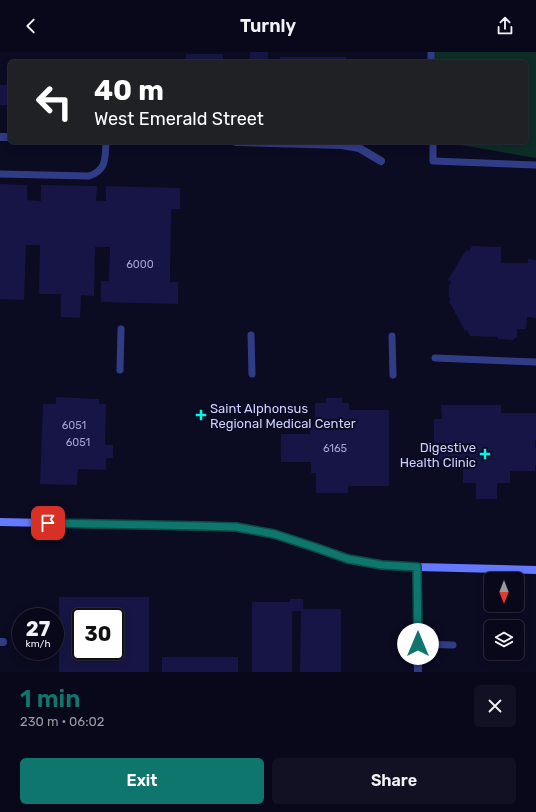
<!DOCTYPE html>
<meta charset="utf-8">
<style>
:root{--surface:#08081a;--page:#111123;--text:#f1f3f6;--muted:#989aa2;--line:#292939;--accent:#0f766e}
body{margin:0;font-family:Rubik,sans-serif;background:var(--page);color:var(--text);height:100vh;display:flex;flex-direction:column;font-size:15px;white-space:nowrap}
*{box-sizing:border-box;margin:0}
p{font-size:13px;color:var(--muted)}
.icon{flex:none;width:22px;height:22px;fill:none;stroke:currentColor;stroke-width:2;stroke-linecap:round;stroke-linejoin:round}
.map{position:relative;height:620px;overflow:hidden}
.details{display:flex;flex-direction:column;background:var(--surface);flex:1}
.details>*{flex:none}
.hud{position:absolute;left:8px;top:8px;width:520px;height:84px;border-radius:6px;box-shadow:0 2px 10px #0003,0 0 0 1px var(--line);background:#202124;color:#fff;overflow:hidden}
.needle{width:26px;rotate:180deg}
.tools{position:absolute;left:484px;top:520px;display:grid;gap:8px}
.tools a{display:grid;place-items:center;width:40px;height:40px;border-radius:6px;background:var(--surface);box-shadow:0 2px 10px #0003,0 0 0 1px var(--line);font-size:20px}
.speed{position:absolute;left:12px;top:556px;display:flex;gap:8px;font-size:20px;font-weight:700;text-align:center}
.speed>*{display:grid;place-content:center;width:52px;height:52px;border-radius:50%;background:var(--surface);box-shadow:0 2px 10px #0003,0 0 0 1px var(--line);line-height:1}
.speed small{font-size:10px;font-weight:400}
.speed .limit{border:2px solid #111;border-radius:6px;background:#fff;color:#111}
.pin{position:absolute;display:grid;place-items:center;width:34px;height:34px;color:#fff;margin:-17px;border-radius:8px;box-shadow:0 2px 6px #0006}
.me{position:absolute;width:44px;margin:-22px;rotate:0deg;stroke-linejoin:round;filter:drop-shadow(0 0 3px #0008)}
.turn{display:flex;align-items:center;gap:14px;height:84px;padding:0 20px;font-size:18px}
.turn .icon{width:52px;height:52px;stroke-width:2.5}
.turn b{display:block;font-size:28px;line-height:34px}
.round{display:grid;place-items:center;flex:none;width:42px;height:42px;border-radius:6px;background:var(--page)}
.head{display:flex;align-items:center;justify-content:space-between;height:68px;padding:0 20px}
h1{font-size:24px;font-weight:600;line-height:30px;color:var(--accent)}
.button{display:flex;gap:8px;margin-top:auto;padding:8px 20px}
.button a{flex:1;height:46px;border-radius:6px;background:var(--accent);color:#fff;font-size:16px;font-weight:600;line-height:46px;text-align:center}
.button a+a{background:var(--page);color:var(--text)}
header{display:flex;justify-content:space-between;align-items:center;height:52px;padding:0 20px;background:var(--surface);font-size:18px;font-weight:600}
.map>svg:first-child{display:block}
</style>
<header><svg class="icon" aria-label="back" viewBox="0 0 24 24"><path d="M15 5l-7 7 7 7"/></svg>Turnly<svg class="icon" aria-label="share" viewBox="0 0 24 24"><path d="M12 15V3M7 8l5-5 5 5M5 13v7h14v-7"/></svg></header>
<div class="map">
<svg width="536" height="620" viewBox="0 0 536 620">
<rect width="100%" height="100%" fill="#0b0b22"/>
<polygon fill="#0e2d27" points="428,0 536,0 536,106 443,90 526,90 526,10 429,10"/>
<g fill="#171545" fill-rule="evenodd">
<rect x="250" y="0" width="18" height="10"/>
<rect x="186" y="2" width="37" height="8"/>
<rect x="280" y="5" width="66" height="5"/>
<rect x="0" y="33" width="10" height="20"/>
<polygon points="0,132 27,133 27,148 41,149 41,133 97,134 96,149 106,149 106,134 180,136 180,157 171,157 170,230 178,230 178,252 101,250 101,229 109,229 110,195 95,195 94,244 81,243 80,266 61,265 61,242 39,242 40,193 26,193 24,248 0,247"/>
<polygon points="472,194 501,195 501,211 528,211 528,207 536,208 536,266 527,265 526,277 517,277 517,285 513,288 498,287 498,285 470,284 467,278 465,279 449,249 451,248 449,244 449,234 451,230 448,228 466,198 469,199"/>
<polygon points="56,345 99,347 99,352 106,352 105,393 113,393 113,406 106,406 106,418 78,417 77,433 40,432 43,352 56,352"/>
<polygon points="326,346 342,346 342,351 349,351 349,358 389,358 389,434 348,434 348,441 316,441 316,421 311,421 311,410 281,410 281,382 310,382 310,372 315,372 315,351 326,351"/>
<polygon points="441,353 501,353 501,361 536,361 536,388 535,388 535,396 536,396 536,413 535,413 535,419 510,419 510,431 497,431 497,447 476,447 476,431 463,431 463,417 448,417 448,407 434,407 434,367 442,367"/>
<path d="M59 545H149V620H59ZM81 565H115V599H81Z"/>
<polygon points="290,547 303,547 303,557 341,557 341,620 300,620 301,559 292,559 292,620 252,620 252,550 290,550"/>
<rect x="162" y="605" width="76" height="15"/>
</g>
<g fill="none" stroke-linecap="round" stroke-linejoin="round">
<g stroke="#313c86" stroke-width="7">
<polyline points="431,0 431,10"/>
<polyline points="433,90 433,109 536,113"/>
<path d="M0 122 89 124C107 118 105 106 106 90"/>
<polyline points="251,283 252,322"/>
<polyline points="392,284 393,323"/>
<polyline points="435,306 536,310"/>
<polyline points="120,318 121,277"/>
<polyline points="418,592 453,593"/>
</g>
<g stroke="#313c86" stroke-width="8">
<polyline points="0,85 10,85"/>
<polyline points="236,90 342,93 359,96 381,109"/>
<polyline points="417,515 418,620"/>
<polyline points="0,590 3,590"/>
</g>
<polyline stroke="#6479ff" stroke-width="8" points="0,470 235,475 273,482 314,495 348,507 382,513 417,515 536,518"/>
</g>
<g fill="none" stroke-linecap="round" stroke-linejoin="round">
<g stroke="#0a4d48" stroke-width="10">
<polyline id="route" points="48,471 201,474 236,475 274,482 314,495 348,507 382,513 417,515 418,592"/>
</g>
<use href="#route" stroke="#0f766e" stroke-width="7"/>
</g>
<g fill="#00f8e8" stroke="#0b0b22" stroke-width="1.5">
<path d="M199 357h4v4h4v4h-4v4h-4v-4h-4v-4h4z"/>
<path d="M483 396h4v4h4v4h-4v4h-4v-4h-4v-4h4z"/>
</g>
<g text-anchor="middle" stroke-width="4" stroke-linejoin="round" paint-order="stroke">
<g font-size="11" fill="#a0a0d0">
<text x="140" y="216">6000</text>
<text x="74" y="377">6051</text>
<text x="78" y="394">6051</text>
<text x="335" y="400">6165</text>
</g>
<g font-size="13" fill="#cdcfff" stroke="#0b0b22" text-anchor="start">
<text x="210" y="361">Saint Alphonsus<tspan x="210" dy="15">Regional Medical Center</tspan></text>
<text x="476" y="400" text-anchor="end">Digestive<tspan x="476" dy="15">Health Clinic</tspan></text>
</g>
</g>
</svg>
<div class="tools">
<a><svg class="needle" viewBox="-14 -14 28 28"><path d="M0-13l5 13h-10z" fill="#e53935"/><path d="M0 13l5-13h-10z" fill="#989aa2"/></svg></a>
<a><svg class="icon" aria-label="layers" viewBox="0 0 24 24"><path d="M12 4l9 5-9 5-9-5zM3 14l9 5 9-5"/></svg></a>
</div>
<div class="speed"><div>27<small>km/h</small></div><div class="limit">30</div></div>
<div class="pin" style="left:48px;top:471px;background:#d93025"><svg class="icon" aria-label="arrive" viewBox="0 0 24 24"><path d="M6 21V4h12l-3 4 3 4H6"/></svg></div>
<svg class="me" style="left:418px;top:592px" viewBox="-20 -20 40 40"><circle r="19" fill="#fff"/><path d="M0-13L10 11 0 6-10 11z" fill="#0f766e"/></svg>
<div class="hud">
<div class="turn"><svg class="icon" aria-label="left" viewBox="0 0 24 24"><path d="M17 20v-9H6M10 6l-5 5 5 5"/></svg><div><b>40 m</b>West Emerald Street</div></div>
</div>
</div>
<section class="details">
<div class="head"><div><h1>1 min</h1><p>230 m · 06:02</p></div><a class="round"><svg class="icon" aria-label="close" viewBox="0 0 24 24"><path d="M6 6l12 12M18 6L6 18"/></svg></a></div>
<div class="button"><a>Exit</a><a>Share</a></div>
</section>
